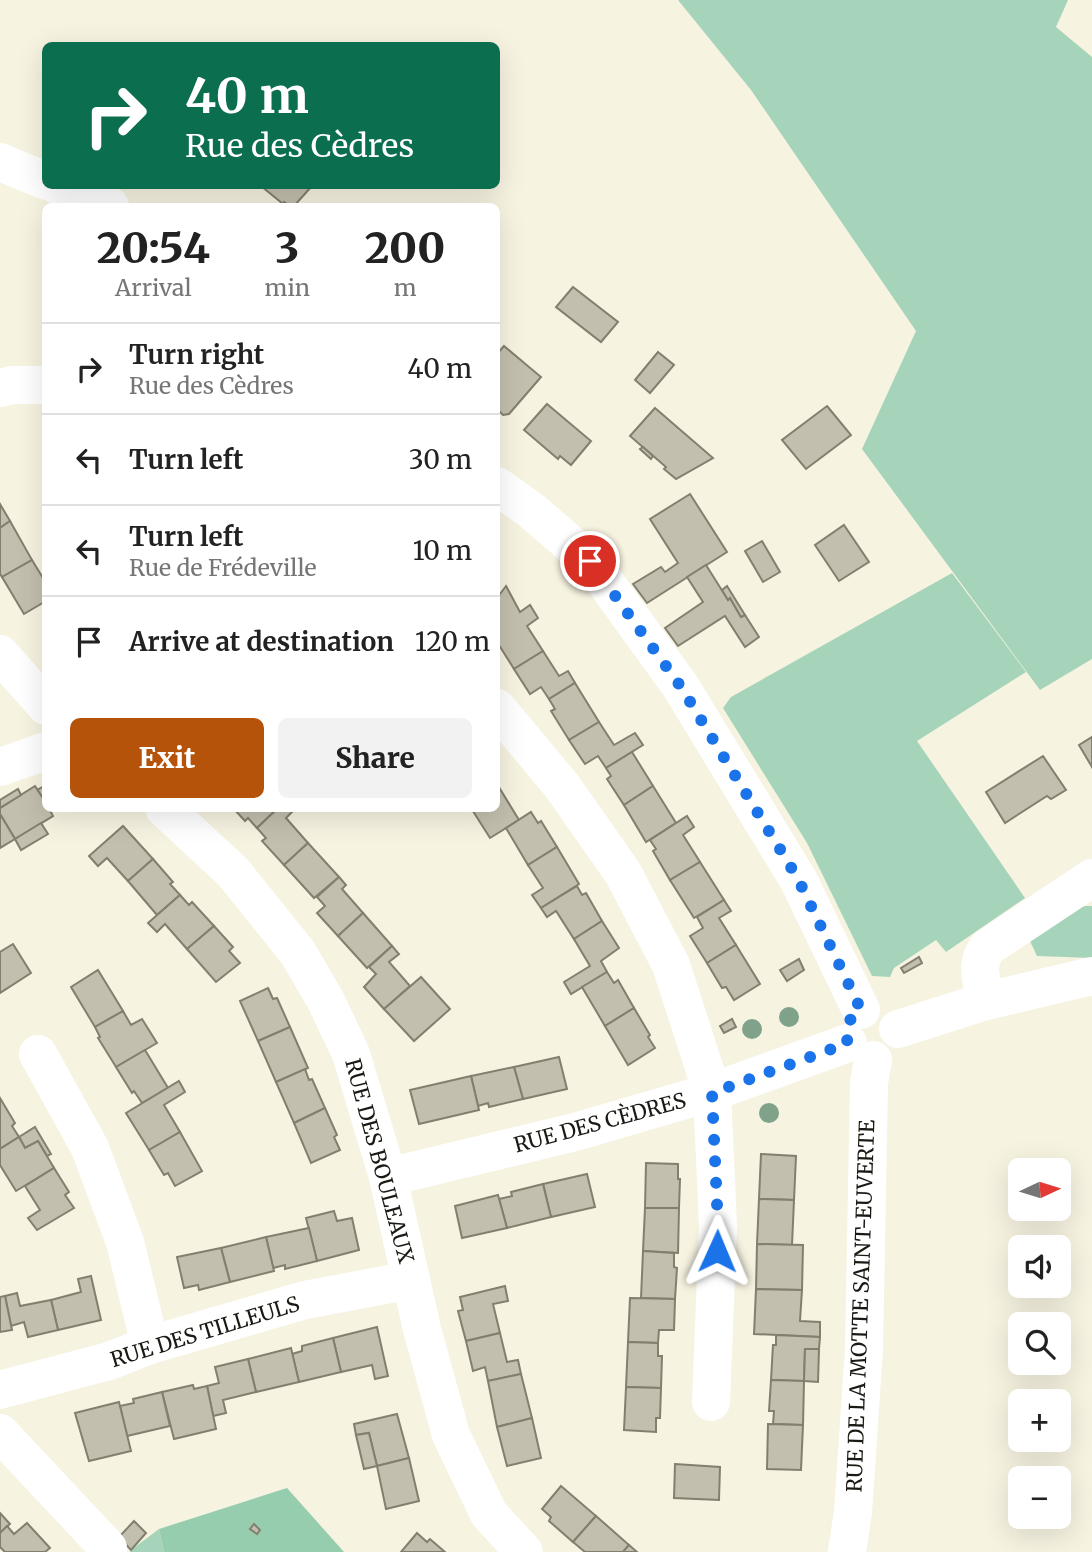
<!DOCTYPE html>
<meta charset="utf-8">
<style>
:root{--surface:#fff;--page:#f2f2f2;--text:#222;--muted:#767676;--line:#e0e0e0;--accent:#b45309}
body{margin:0;font-family:Merriweather,serif;background:var(--page);color:var(--text);height:100vh;display:flex;flex-direction:column;font-size:26px;white-space:nowrap}
*{box-sizing:border-box;margin:0}
p{font-size:23px;color:var(--muted)}
.icon{flex:none;width:38px;height:38px;fill:none;stroke:currentColor;stroke-width:2;stroke-linecap:round;stroke-linejoin:round}
.map{position:relative;flex:1;overflow:hidden}
.side{position:absolute;left:42px;top:203px;width:458px;height:609px;display:flex;flex-direction:column;background:var(--surface);border-radius:10px;box-shadow:0 7px 28px #0002}
.side>*{flex:none}
.top-card{position:absolute;left:42px;top:42px;width:458px;height:147px;border-radius:10px;box-shadow:0 7px 28px #0002;background:#0b6e4f;color:#fff;overflow:hidden}
.needle{width:46px;rotate:86deg}
.buttons{position:absolute;left:1008px;top:1158px;display:grid;gap:14px}
.buttons a{display:grid;place-items:center;width:63px;height:63px;border-radius:10px;background:var(--surface);box-shadow:0 7px 28px #0002;font-size:35px}
.pin{position:absolute;display:grid;place-items:center;width:60px;height:60px;color:#fff;margin:-30px;border:4px solid #fff;border-radius:50%;box-shadow:0 2px 7px #0007}
.me{position:absolute;width:77px;margin:-38px;rotate:1deg;stroke-linejoin:round;filter:drop-shadow(0 0 5px #0008)}
.turn{display:flex;align-items:center;gap:24px;height:147px;padding:0 28px;font-size:32px}
.turn .icon{width:91px;height:91px;stroke-width:2.5}
.turn b{display:block;font-size:49px;line-height:60px}
.eta{display:flex;justify-content:space-evenly;align-items:center;height:119px;text-align:center}
.eta b{font-size:42px;font-weight:800;line-height:49px}
.cta{display:flex;gap:14px;margin-top:auto;padding:14px 28px}
.cta a{flex:1;height:80px;border-radius:10px;background:var(--accent);color:#fff;font-size:28px;font-weight:800;line-height:80px;text-align:center}
.cta a+a{background:var(--page);color:var(--text)}
ul{padding:0;list-style:none}
li{display:flex;align-items:center;gap:21px;height:91px;padding:0 28px;border-top:2px solid var(--line)}
li div{flex:1}
li b{display:block;font-size:26px}
li em{font-style:normal}
.map>svg:first-child{display:block}
</style>
<div class="map">
<svg width="1092" height="1552" viewBox="0 0 1092 1552">
<rect width="100%" height="100%" fill="#f7f3e1"/>
<g fill="#a6d4ba">
<polygon points="678,0 1068,0 1056,27 1092,57 1092,659 1040,690 862,449 916,331 751,90"/>
<polygon points="952,573 1026,672 917,741 1025,898 946,952 936,940 894,968 890,977 872,976 807,843 723,708 731,697"/>
<polygon points="1085,906 1092,906 1092,958 1037,956 1029,939 1060,913"/>
<polygon points="159,1529 164,1552 130,1552 131,1550"/>
</g>
<polygon fill="#95cdae" points="287,1488 344,1552 164,1552 159,1529"/>
<g fill="#c3bfae" stroke="#837f6f" stroke-width="2">
<polygon points="261,186 312,186 294,206 290,206 284,202 283,204"/>
<polygon points="573,287 618,322 601,342 556,307"/>
<polygon points="504,346 541,377 509,414 503,415 497,409 497,354"/>
<polygon points="658,352 674,365 650,393 635,380"/>
<polygon points="547,404 591,441 571,465 560,456 558,459 524,430"/>
<polygon points="827,406 851,435 806,469 782,440"/>
<polygon points="655,408 713,458 676,479 664,469 666,467 630,436"/>
<polygon points="643,447 653,456 651,459 640,449"/>
<polygon points="690,494 727,552 647,603 633,584 661,567 665,572 678,563 650,519"/>
<polygon points="0,504 10,521 0,528"/>
<polygon points="10,521 32,560 2,577 0,574 0,528"/>
<polygon points="844,525 869,562 839,581 815,545"/>
<polygon points="762,541 780,572 763,582 745,551"/>
<polygon points="32,560 46,583 46,601 24,614 2,577"/>
<polygon points="706,565 728,600 730,598 741,617 745,615 759,637 745,647 725,616 678,646 665,628 703,602 687,577"/>
<polygon points="506,586 520,612 530,605 538,618 527,626 543,651 514,669 497,642 497,598"/>
<polygon points="727,586 745,615 741,617 730,598 728,600 722,590"/>
<polygon points="543,651 559,676 568,671 575,683 549,699 541,687 530,694 514,669"/>
<polygon points="575,683 599,722 569,740 551,711 555,709 549,699"/>
<polygon points="599,722 614,745 635,733 643,745 606,768 598,756 585,764 569,740"/>
<polygon points="1092,737 1092,767 1079,745"/>
<polygon points="632,752 653,786 624,805 607,779 611,776 606,768"/>
<polygon points="1043,756 1066,790 1051,799 1047,796 1005,823 986,792"/>
<polygon points="497,784 519,820 490,838 471,808 497,808"/>
<polygon points="46,785 46,803 37,790"/>
<polygon points="35,786 46,803 46,808 49,808 53,816 15,839 0,814 0,808"/>
<polygon points="653,786 676,823 646,842 624,805"/>
<polygon points="18,789 21,795 0,808 0,800"/>
<polygon points="233,808 278,808 257,828 248,818 245,821"/>
<polygon points="278,808 296,808 286,818 308,843 284,865 262,841 266,838 257,828"/>
<polygon points="531,812 538,823 541,821 557,847 528,865 506,828"/>
<polygon points="0,814 15,839 0,848"/>
<polygon points="687,816 694,827 683,835 700,862 670,880 653,851 656,849 650,840"/>
<polygon points="41,823 48,834 21,850 15,839"/>
<polygon points="123,826 153,859 128,881 107,858 98,866 89,856"/>
<polygon points="308,843 339,877 314,898 284,865"/>
<polygon points="557,847 579,884 541,908 532,895 543,888 528,865"/>
<polygon points="153,859 173,882 170,884 180,895 157,915 128,881"/>
<polygon points="700,862 724,900 694,918 670,880"/>
<polygon points="339,877 346,885 342,889 363,913 338,936 317,913 325,906 317,897"/>
<polygon points="577,886 582,895 586,893 602,921 574,939 556,911 547,917 541,908"/>
<polygon points="180,895 189,905 192,902 214,926 187,949 165,924 157,932 148,923"/>
<polygon points="724,900 731,911 719,918 736,945 707,963 690,936 703,928 697,917"/>
<polygon points="363,913 392,946 367,968 338,936"/>
<polygon points="602,921 619,948 601,961 607,972 571,994 564,982 590,966 574,939"/>
<polygon points="214,926 233,947 229,951 240,963 216,982 187,949"/>
<polygon points="13,944 31,973 0,993 0,952"/>
<polygon points="736,945 760,984 734,1000 726,987 722,988 707,963"/>
<polygon points="392,946 399,954 389,962 410,986 384,1009 364,987 376,974 369,967"/>
<polygon points="919,957 922,963 904,973 901,968"/>
<polygon points="799,959 804,970 787,981 780,970"/>
<polygon points="98,970 123,1011 95,1027 71,987"/>
<polygon points="607,972 614,983 618,980 634,1008 605,1026 582,987"/>
<polygon points="421,977 450,1009 414,1041 384,1009"/>
<polygon points="268,988 273,999 277,998 290,1027 258,1041 240,1001"/>
<polygon points="634,1008 650,1035 648,1037 655,1048 628,1065 605,1026"/>
<polygon points="123,1011 131,1025 142,1019 157,1043 116,1067 98,1038 100,1037 95,1027"/>
<polygon points="732,1019 736,1027 724,1033 720,1026"/>
<polygon points="290,1027 308,1068 276,1082 258,1041"/>
<polygon points="145,1050 168,1088 142,1103 134,1091 132,1093 116,1067"/>
<polygon points="559,1057 567,1089 523,1099 514,1067"/>
<polygon points="514,1067 523,1099 489,1107 488,1103 478,1106 471,1076"/>
<polygon points="305,1069 309,1080 312,1079 325,1108 294,1123 276,1082"/>
<polygon points="471,1076 479,1110 419,1124 410,1090"/>
<polygon points="179,1081 185,1092 164,1105 180,1132 149,1150 126,1113"/>
<polygon points="0,1098 15,1123 12,1126 19,1137 0,1149"/>
<polygon points="325,1108 337,1135 334,1137 340,1150 311,1163 294,1123"/>
<polygon points="35,1127 51,1154 47,1156 38,1141 25,1148 19,1137"/>
<polygon points="180,1132 202,1171 175,1186 168,1173 164,1175 149,1150"/>
<polygon points="19,1137 25,1148 38,1141 54,1168 16,1191 0,1165 0,1149"/>
<polygon points="761,1154 796,1156 794,1200 759,1199"/>
<polygon points="646,1163 678,1164 678,1179 680,1179 679,1208 645,1208"/>
<polygon points="54,1168 69,1192 65,1195 74,1208 37,1230 28,1218 40,1210 25,1186"/>
<polygon points="587,1174 595,1207 551,1217 543,1184"/>
<polygon points="543,1184 551,1217 507,1228 499,1199 512,1196 511,1192"/>
<polygon points="498,1195 507,1228 462,1238 455,1206"/>
<polygon points="759,1199 794,1200 792,1245 757,1244"/>
<polygon points="645,1208 679,1208 678,1253 643,1251"/>
<polygon points="334,1211 337,1221 352,1218 359,1250 317,1261 306,1218"/>
<polygon points="309,1228 317,1261 285,1269 285,1265 273,1268 266,1237"/>
<polygon points="266,1237 274,1271 230,1282 221,1248"/>
<polygon points="757,1244 803,1245 802,1290 756,1289"/>
<polygon points="221,1248 230,1282 199,1290 198,1285 184,1288 177,1257"/>
<polygon points="643,1251 674,1253 674,1267 677,1268 675,1299 641,1298"/>
<polygon points="91,1276 101,1320 58,1330 51,1300 81,1292 78,1279"/>
<polygon points="505,1286 508,1301 493,1304 500,1333 466,1341 458,1311 463,1310 460,1297"/>
<polygon points="756,1289 802,1290 800,1321 820,1322 820,1337 754,1334"/>
<polygon points="17,1293 20,1306 51,1300 58,1330 28,1337 24,1322 11,1326 5,1296"/>
<polygon points="5,1296 12,1330 0,1332 0,1297"/>
<polygon points="630,1298 675,1299 674,1330 659,1330 658,1343 628,1342"/>
<polygon points="377,1327 388,1376 375,1379 372,1365 341,1372 333,1338"/>
<polygon points="500,1333 507,1362 518,1360 521,1374 488,1381 485,1367 473,1371 466,1341"/>
<polygon points="776,1335 820,1337 819,1349 805,1349 804,1381 771,1380 773,1345 776,1345"/>
<polygon points="333,1338 341,1372 299,1382 292,1354 302,1351 302,1346"/>
<polygon points="628,1342 658,1343 658,1356 662,1356 661,1388 626,1387"/>
<polygon points="291,1348 299,1382 256,1392 248,1359"/>
<polygon points="805,1349 819,1349 818,1382 804,1381"/>
<polygon points="248,1359 256,1392 223,1400 226,1413 213,1416 207,1386 219,1383 215,1367"/>
<polygon points="521,1374 532,1418 497,1427 488,1381"/>
<polygon points="771,1380 804,1381 803,1425 773,1424 774,1411 769,1411"/>
<polygon points="193,1385 194,1389 207,1386 216,1429 174,1439 162,1392"/>
<polygon points="626,1387 661,1388 660,1418 656,1418 656,1432 624,1430"/>
<polygon points="162,1392 170,1426 127,1436 120,1406 134,1403 133,1399"/>
<polygon points="119,1402 131,1451 89,1461 75,1413"/>
<polygon points="397,1414 409,1458 377,1466 369,1433 356,1435 354,1424"/>
<polygon points="532,1418 541,1458 507,1466 497,1427"/>
<polygon points="768,1424 803,1425 801,1470 767,1469"/>
<polygon points="369,1433 377,1466 364,1469 356,1435"/>
<polygon points="409,1458 419,1501 386,1509 377,1466"/>
<polygon points="675,1464 720,1467 719,1500 674,1498"/>
<polygon points="561,1486 596,1516 573,1542 549,1521 551,1517 542,1509"/>
<polygon points="0,1513 10,1524 0,1533"/>
<polygon points="596,1516 629,1545 623,1552 585,1552 573,1542"/>
<polygon points="134,1521 146,1533 131,1550 119,1537"/>
<polygon points="27,1523 50,1548 45,1552 5,1552 0,1547 0,1533 7,1526 14,1534"/>
<polygon points="254,1524 260,1530 257,1534 250,1529"/>
<polygon points="417,1533 427,1542 430,1539 445,1552 401,1552"/>
<polygon points="629,1545 637,1552 623,1552"/>
</g>
<g fill="none" stroke-linecap="round" stroke-linejoin="round">
<g stroke="#fff" stroke-width="38">
<polyline points="0,162 46,181"/>
<polyline points="58,186 110,206"/>
<polyline points="0,388 12,385 46,385"/>
<polyline points="497,486 532,511 590,561 681,687 799,881 861,1010"/>
<polyline points="0,654 46,706"/>
<polyline points="497,708 562,786 623,873 671,965 712,1092 718,1226 711,1402"/>
<polyline points="0,767 46,751"/>
<polyline points="164,808 233,872 298,953 326,1001 351,1054 388,1177 422,1329 451,1435 489,1514 524,1552"/>
<path d="M986 1001C982 981 974 965 988 947L1092 878"/>
<polyline points="898,1029 986,1001 1092,976"/>
<polyline points="38,1054 90,1148 125,1242 150,1345"/>
<polyline points="388,1177 575,1132 712,1092 848,1043"/>
<polyline points="0,1390 109,1361 150,1345 305,1300 411,1280"/>
<polyline points="0,1433 108,1548"/>
<polyline points="847,1552 853,1512 864,1349 869,1083 873,1060"/>
</g>
</g>
<g fill="#80a28a">
<circle cx="789" cy="1017" r="10"/>
<circle cx="752" cy="1029" r="10"/>
<circle cx="769" cy="1113" r="10"/>
</g>
<g fill="none" stroke-linecap="round" stroke-linejoin="round">
<path stroke="#1a73e8" stroke-width="12" stroke-dasharray="0 21.6" d="M590 561 681 687 786 859 799 881 861 1010C849 1017 843 1029 848 1043L712 1093 718 1226 717 1251"/>
</g>
<g text-anchor="middle" stroke-width="5" stroke-linejoin="round" paint-order="stroke">
<g font-size="21" fill="#1a1913" stroke="#fff">
<text transform="translate(600 1123) rotate(-15)" y="7">RUE DES CÈDRES</text>
<text transform="translate(379 1161) rotate(75)" y="7">RUE DES BOULEAUX</text>
<text transform="translate(861 1306) rotate(-88)" y="7">RUE DE LA MOTTE SAINT-EUVERTE</text>
<text transform="translate(205 1332) rotate(-17)" y="7">RUE DES TILLEULS</text>
</g>
</g>
</svg>
<div class="buttons">
<a><svg class="needle" viewBox="-14 -14 28 28"><path d="M0-13l5 13h-10z" fill="#e53935"/><path d="M0 13l5-13h-10z" fill="#767676"/></svg></a>
<a><svg class="icon" aria-label="sound" viewBox="0 0 24 24"><path d="M4 9h4l5-4v14l-5-4H4zM17 9q2 3 0 6"/></svg></a>
<a><svg class="icon" aria-label="search" viewBox="0 0 24 24"><circle cx="10" cy="10" r="6"/><path d="M15 15l6 6"/></svg></a>
<a>+</a>
<a>−</a>
</div>
<div class="pin" style="left:590px;top:561px;background:#d93025"><svg class="icon" aria-label="arrive" viewBox="0 0 24 24"><path d="M6 21V4h12l-3 4 3 4H6"/></svg></div>
<svg class="me" style="left:717px;top:1251px" viewBox="-20 -20 40 40"><path d="M0-17L14 15 0 8-14 15z" fill="#1a73e8" stroke="#fff" stroke-width="4"/></svg>
<div class="top-card">
<div class="turn"><svg class="icon" aria-label="right" viewBox="0 0 24 24"><path d="M7 20v-9h11M14 6l5 5-5 5"/></svg><div><b>40 m</b>Rue des Cèdres</div></div>
</div>
<section class="side">
<div class="eta">
<div><b>20:54</b><p>Arrival</p></div>
<div><b>3</b><p>min</p></div>
<div><b>200</b><p>m</p></div>
</div>
<ul>
<li><svg class="icon" aria-label="right" viewBox="0 0 24 24"><path d="M7 20v-9h11M14 6l5 5-5 5"/></svg><div><b>Turn right</b><p>Rue des Cèdres</p></div><em>40 m</em></li>
<li><svg class="icon" aria-label="left" viewBox="0 0 24 24"><path d="M17 20v-9H6M10 6l-5 5 5 5"/></svg><div><b>Turn left</b></div><em>30 m</em></li>
<li><svg class="icon" aria-label="left" viewBox="0 0 24 24"><path d="M17 20v-9H6M10 6l-5 5 5 5"/></svg><div><b>Turn left</b><p>Rue de Frédeville</p></div><em>10 m</em></li>
<li><svg class="icon" aria-label="arrive" viewBox="0 0 24 24"><path d="M6 21V4h12l-3 4 3 4H6"/></svg><div><b>Arrive at destination</b></div><em>120 m</em></li>
</ul>
<div class="cta"><a>Exit</a><a>Share</a></div>
</section>
</div>
